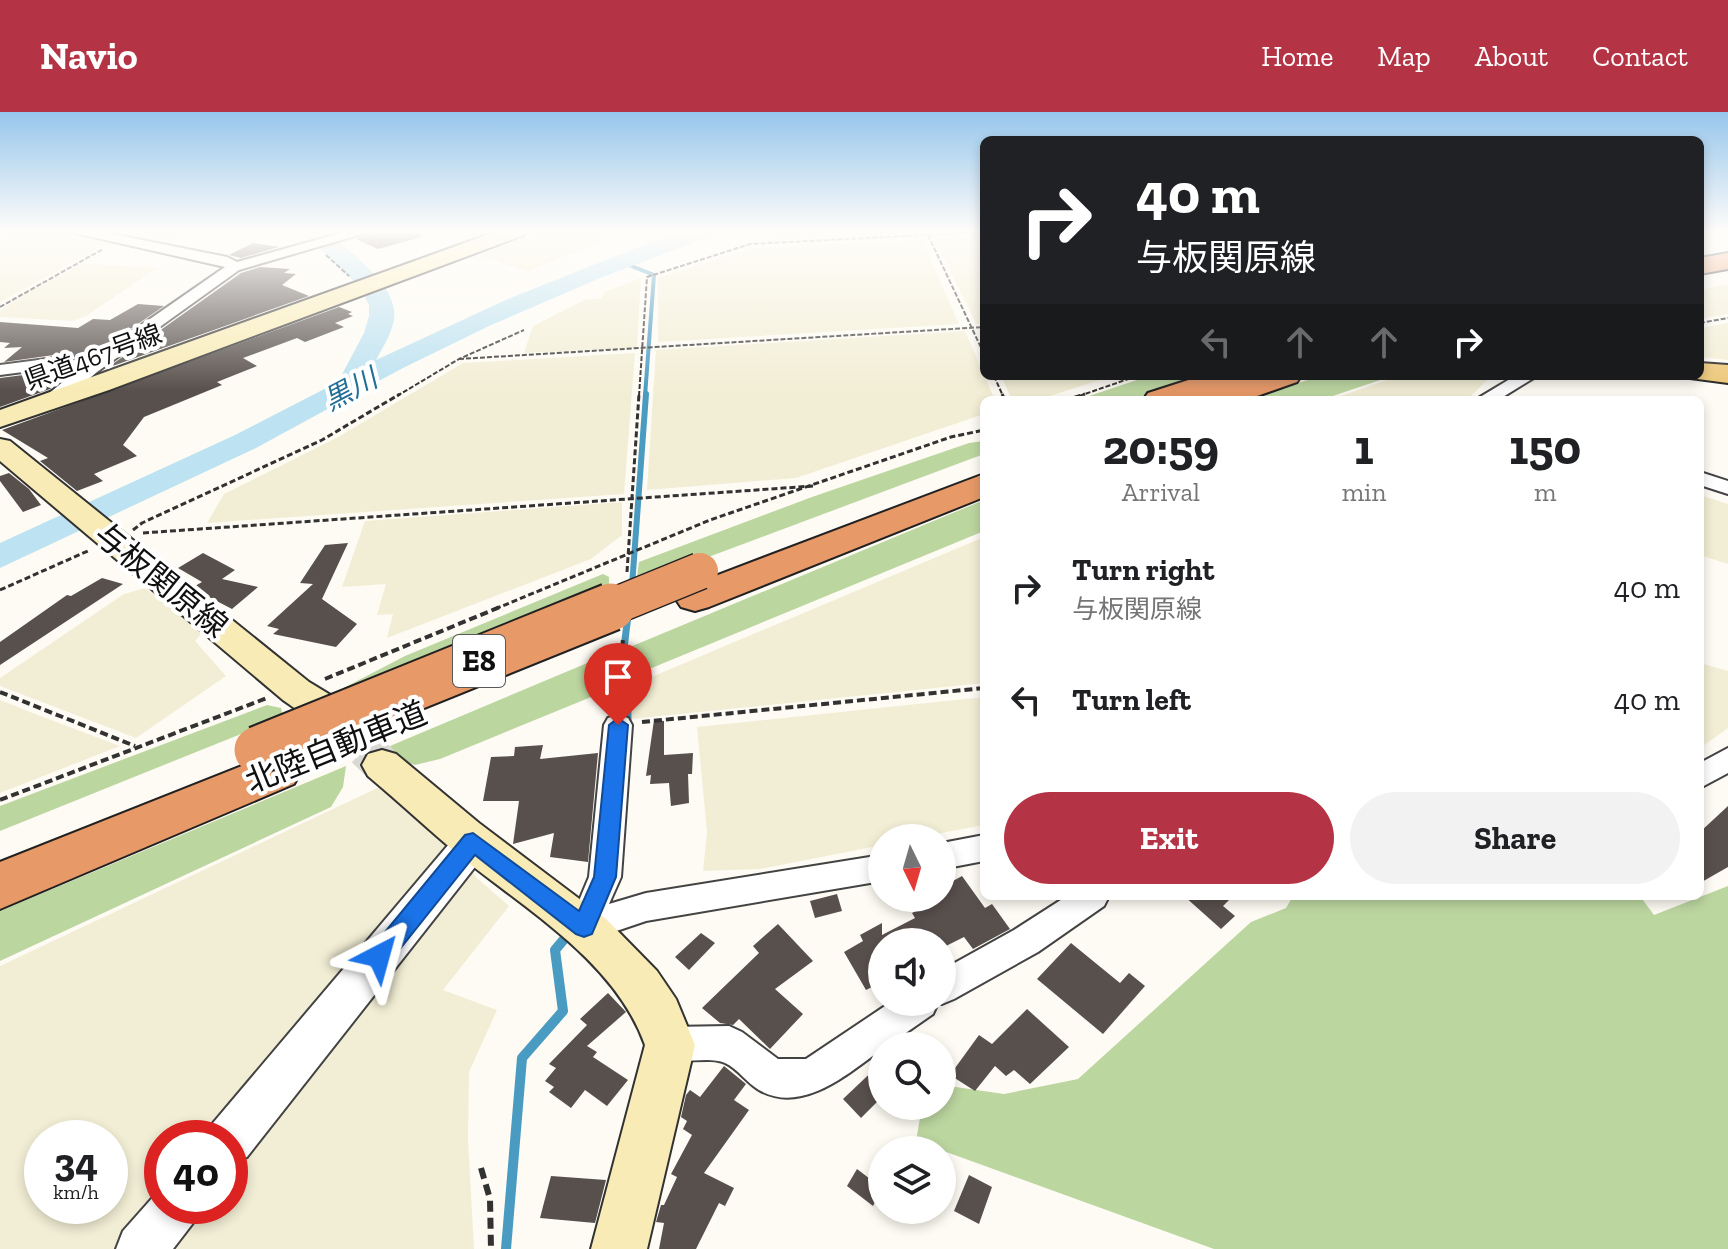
<!DOCTYPE html>
<meta charset="utf-8">
<style>
:root{--surface:#fff;--page:#f2f2f2;--text:#202124;--muted:#757577;--accent:#b43344}
body{margin:0;font-family:"Zilla Slab","Noto Sans JP",serif;background:var(--page);color:var(--text);height:100vh;display:flex;flex-direction:column;font-size:30px;white-space:nowrap}
*{box-sizing:border-box;margin:0}
p{font-size:26px;color:var(--muted)}
.icon{flex:none;width:44px;height:44px;fill:none;stroke:currentColor;stroke-width:2;stroke-linecap:round;stroke-linejoin:round}
.map{position:relative;flex:1;overflow:hidden}
.details{position:absolute;left:980px;top:284px;width:724px;height:504px;display:flex;flex-direction:column;background:var(--surface);border-radius:12px;box-shadow:0 4px 12px #0003}
.details>*{flex:none}
.top-card{position:absolute;left:980px;top:24px;width:724px;height:244px;border-radius:12px;box-shadow:0 4px 12px #0003;background:#202124;color:#fff;overflow:hidden}
.needle{width:52px;rotate:175deg}
.buttons{position:absolute;left:868px;top:712px;display:grid;gap:16px}
.buttons a{display:grid;place-items:center;width:88px;height:88px;border-radius:50%;background:var(--surface);box-shadow:0 4px 12px #0003;font-size:40px}
.speed{position:absolute;left:24px;top:1008px;display:flex;gap:16px;font-size:40px;font-weight:700;text-align:center}
.speed>*{display:grid;place-content:center;width:104px;height:104px;border-radius:50%;background:var(--surface);box-shadow:0 4px 12px #0003;line-height:1}
.speed small{font-size:20px;font-weight:400}
.speed .limit{border:12px solid #d22;background:#fff;color:#111}
.pin{position:absolute;display:grid;place-items:center;width:68px;height:68px;color:#fff;margin:-82px -34px;border-radius:50% 50% 50% 0;rotate:-45deg;box-shadow:0 0 8px #0007}
.pin .icon{rotate:45deg}
.me{position:absolute;width:88px;margin:-44px;rotate:39deg;stroke-linejoin:round;filter:drop-shadow(0 0 6px #0008)}
.turn{display:flex;align-items:center;gap:28px;height:168px;padding:0 24px;font-size:36px}
.turn .icon{width:104px;height:104px;stroke-width:2.5}
.turn b{display:block;font-size:56px;line-height:68px}
.lanes{display:flex;align-items:center;height:76px;padding:0 24px;background:#0003;justify-content:center;gap:40px;direction:ltr}
.lanes .off{opacity:.35}
.eta{display:flex;justify-content:space-evenly;align-items:center;height:136px;text-align:center}
.eta b{font-size:48px;font-weight:700;line-height:56px}
.action{display:flex;gap:16px;margin-top:auto;padding:16px 24px}
.action a{flex:1;height:92px;border-radius:48px;background:var(--accent);color:#fff;font-size:32px;font-weight:700;line-height:92px;text-align:center}
.action a+a{background:var(--page);color:var(--text)}
ul{padding:0;list-style:none}
li{display:flex;align-items:center;gap:24px;height:112px;padding:0 24px}
li div{flex:1}
li b{display:block;font-size:30px}
li em{font-style:normal}
header{display:flex;align-items:center;gap:48px;box-sizing:border-box;height:112px;padding:0 40px;background:var(--accent);color:#fff}
header strong{font-size:38px}
nav{display:flex;gap:44px;margin-inline-start:auto;font-size:28px}
.map>svg:first-child{display:block}
</style>
<header>
<strong>Navio</strong>
<nav><a>Home</a><a>Map</a><a>About</a><a>Contact</a></nav>
</header>
<div class="map">
<svg width="1728" height="1137" viewBox="0 0 1728 1137">
<rect width="100%" height="100%" fill="#fefbf4"/>
<g fill="#f2eed5" fill-rule="evenodd">
<polygon points="11,119 46,119 108,131 0,190 0,125"/>
<polygon points="97,119 193,119 165,133"/>
<polygon points="541,119 625,119 527,160 480,143"/>
<polygon points="787,119 952,119 761,130 761,126"/>
<polygon points="984,125 984,212 976,212 935,127"/>
<polygon points="922,128 959,212 658,230 658,166 752,136"/>
<polygon points="83,151 157,156 86,204 72,209 0,205 0,199 23,183"/>
<polygon points="641,166 637,236 524,241 533,214 584,188 602,186 604,180"/>
<polygon points="1728,172 1728,202 1700,207 1700,178"/>
<polygon points="1728,211 1728,248 1700,245 1700,216"/>
<polygon points="965,219 995,288 984,288 984,302 796,366 647,378 656,238"/>
<polygon points="635,241 624,382 207,411 224,382 338,325 463,251"/>
<polygon points="1001,264 1112,264 1038,288 1012,288"/>
<polygon points="1400,264 1491,264 1467,288 1328,288"/>
<polygon points="1700,383 1728,392 1728,452 1700,443"/>
<polygon points="622,390 622,423 591,447 387,526 393,502 377,503 386,472 342,475 365,409"/>
<polygon points="984,425 984,571 631,607 637,571"/>
<polygon points="145,476 203,520 195,529 226,564 136,626 0,574 0,566 124,482"/>
<polygon points="1700,551 1728,559 1728,616 1700,636"/>
<polygon points="984,585 984,713 915,726 882,726 882,733 761,757 703,759 707,720 697,615"/>
<polygon points="0,588 38,603 120,634 0,681"/>
<path d="M388 671 449 730 477 766 509 794 443 878 497 898 469 960 468 1028 474 1137H0V854ZM42 1026H110V1094H42ZM162 1026H230V1094H162Z"/>
</g>
<g fill="#bcd6a0">
<polygon points="1149,264 1201,264 1130,288 1077,288"/>
<polygon points="1320,264 1392,264 1321,288 1245,288"/>
<polygon points="984,329 984,342 636,472 639,450 812,385 969,331"/>
<polygon points="984,388 984,419 642,560 636,559 628,549 630,535"/>
<polygon points="603,462 609,465 609,484 337,590 332,582 405,544"/>
<polygon points="604,544 602,576 596,583 440,647 415,653 399,648 390,634"/>
<polygon points="267,593 281,596 283,605 0,719 0,694"/>
<polygon points="346,654 343,675 331,695 0,849 0,799"/>
<polygon points="1728,774 1728,1137 1214,1137 916,1029 922,994 942,994 942,973 1004,982 1078,967 1251,810 1286,796 1293,784 1640,784 1654,803"/>
</g>
<g fill="none" stroke-linecap="round" stroke-linejoin="round">
<polyline stroke="#4a9bc2" stroke-width="4" points="619,149 654,163 645,284"/>
<polyline stroke="#4a9bc2" stroke-width="6" points="632,474 646,282"/>
<polyline stroke="#4a9bc2" stroke-width="7" points="628,503 622,553 628,577 628,613"/>
<polyline stroke="#4a9bc2" stroke-width="10" points="506,1137 522,946 563,899 555,838 571,819"/>
<path fill="#bde2f1" fill-rule="evenodd" d="M301 119H325C348 139 399 173 394 207 392 221 383 235 376 248L508 187 621 142 682 119H715L712 124 600 166 489 214 401 257 256 336 0 456V431L235 323 338 270 364 221 369 204V193L359 174Z"/>
</g>
<g fill="#58504d">
<polygon points="375,119 421,119 422,125 378,137 356,127"/>
<polygon points="253,131 279,135 241,146 229,143"/>
<polygon points="260,155 290,157 284,161 296,162 282,173 309,184 107,256 241,161"/>
<polygon points="138,192 164,194 87,247 54,243 4,250 22,235 4,236 10,231 0,230 0,210 78,216 93,207 110,208"/>
<polygon points="339,195 352,200 348,202 353,204 335,211 344,215 305,230 297,226 243,246 257,254 217,270 222,273 144,305 123,333 137,344 94,362 103,369 77,379 40,349 48,346 2,318"/>
<polygon points="54,259 69,261 50,277 0,295 0,266"/>
<polygon points="9,361 29,377 41,393 23,400 0,369 0,364"/>
<polygon points="348,431 322,487 357,512 336,535 273,522 279,517 267,514 313,472 300,471 325,433"/>
<polygon points="203,441 235,458 222,467 258,475 232,497 207,484 195,474 202,470 178,456"/>
<polygon points="102,466 123,472 0,553 0,530 67,483 71,484"/>
<polygon points="654,608 664,609 664,643 693,641 692,662 688,662 689,691 671,694 669,671 650,672 651,663 646,664"/>
<polygon points="543,633 540,647 598,641 588,750 550,745 554,721 513,732 519,689 483,689 491,645 514,644 515,635"/>
<polygon points="1728,694 1728,755 1700,771 1700,720"/>
<polygon points="962,764 985,796 992,792 1010,817 973,837 964,825 942,836 942,830 882,830 882,870 866,878 844,840 863,829 860,823 882,811 882,823 915,806 912,801 942,786 942,775"/>
<polygon points="837,782 842,799 815,806 810,789"/>
<polygon points="1184,784 1233,784 1223,794 1235,804 1221,817"/>
<polygon points="778,812 813,849 775,877 803,902 770,937 739,907 733,913 720,911 702,896 759,841 753,834"/>
<polygon points="701,821 715,831 689,858 675,845"/>
<polygon points="1071,831 1120,871 1129,861 1145,874 1103,922 1037,867"/>
<polygon points="608,881 626,900 587,934 597,940 593,945 628,968 607,994 585,978 571,996 549,980 554,975 545,969 556,956 549,952 587,913 580,907"/>
<polygon points="1027,897 1069,935 1030,972 1014,958 1006,964 995,954 975,979 950,963 979,923 992,932"/>
<polygon points="882,950 882,985 861,1006 843,987"/>
<polygon points="724,954 746,972 734,988 749,998 704,1061 734,1076 725,1094 719,1091 696,1137 659,1137 664,1111 656,1110 661,1093 664,1093 677,1065 671,1062 692,1023 683,1017 687,1009 681,1005 686,983 690,978 700,985"/>
<polygon points="857,1057 882,1076 873,1094 847,1074"/>
<polygon points="969,1063 992,1075 979,1112 954,1099"/>
<polygon points="551,1064 606,1068 595,1111 540,1106"/>
</g>
<g fill="none" stroke-linecap="round" stroke-linejoin="round">
<polyline stroke="#dad8d2" stroke-width="38" stroke-dasharray="38 19" stroke-linecap="butt" points="324,597 382,653"/>
<g stroke="#434343" stroke-width="4">
<g id="minor">
<polygon points="66,119 97,119 227,145 237,150 348,119 372,119 239,158 97,260 55,296 48,298 39,292 41,288 76,259 54,256 0,263 0,253 54,246 88,250 225,155"/>
<polygon points="1515,264 1537,264 1498,288 1475,288"/>
<polygon points="1700,360 1728,369 1728,382 1700,373"/>
<polygon points="618,603 628,606 632,613 621,765 609,792 646,781 882,743 882,769 646,809 584,830 573,825 568,815 589,765 604,613 608,606"/>
<polygon points="1728,636 1728,661 1700,676 1700,651"/>
<polygon points="984,723 984,749 942,757 942,731"/>
<path d="M1067 784H1109L1104 794 1038 840 954 887 942 892 938 891 933 902 887 934H882V937C849 961 802 1003 759 978 747 971 738 957 725 951 708 943 679 954 657 945L652 933 657 921 670 915 729 914 742 920 778 947H806L891 890H942V858L1014 818Z"/>
</g>
</g>
<g stroke="#434343" stroke-width="4">
<g id="tertiary">
<polygon points="473,714 486,719 492,730 486,741 247,1045 230,1051 230,1026 207,1026 213,1011 460,719"/>
<polygon points="162,1075 162,1094 201,1094 193,1111 173,1137 116,1137 123,1119"/>
</g>
</g>
<g stroke="#323232" stroke-width="4">
<g id="secondary">
<polygon points="498,119 527,119 524,123 109,278 0,315 0,298"/>
<path d="M0 327 10 329 309 570 337 587 343 597 337 607C315 614 301 600 283 588L0 349Z"/>
<path d="M382 638 396 642 479 711 606 807 657 859 676 887 695 933 647 1137H591L645 933C615 849 526 798 460 744 429 718 399 690 368 664L362 653 368 642Z"/>
</g>
</g>
<g stroke="#212121" stroke-width="4">
<polygon id="primary" points="1700,251 1728,253 1728,271 1690,266 1688,264 1700,264"/>
</g>
<g stroke="#212121" stroke-width="4">
<g id="motorway">
<polygon points="1728,141 1728,157 1700,162 1700,146"/>
<polygon points="1201,264 1246,264 1243,268 1256,264 1301,264 1297,270 1246,288 1199,288 1202,284 1190,288 1143,288 1148,281"/>
<polygon points="984,362 984,385 709,495 695,499 681,495 675,486 681,477"/>
<polygon points="277,640 294,646 301,659 294,672 0,797 0,750"/>
</g>
</g>
<g stroke="#323232" stroke-width="2" stroke-dasharray="5 2" stroke-linecap="butt">
<polyline points="1700,122 1719,119"/>
<polyline points="928,123 984,242"/>
<polyline points="326,143 349,164"/>
<polyline points="0,195 103,137"/>
<polyline points="1700,211 1728,206"/>
<polyline points="459,247 984,215"/>
<polyline points="994,264 1003,284"/>
<polyline points="397,284 459,247 524,218"/>
<polyline points="639,284 647,165 750,132 984,120"/>
<polyline points="1079,284 1137,264"/>
</g>
<g stroke="#323232" stroke-width="3" stroke-dasharray="6 3" stroke-linecap="butt">
<polyline points="1002,282 1005,288"/>
<polyline points="1066,288 1085,282"/>
<polyline points="133,418 142,411 322,328 400,282"/>
<polyline points="143,421 813,374"/>
<polyline points="627,460 639,282"/>
<polyline points="0,478 90,438"/>
<polyline points="495,497 710,408 951,325 984,318"/>
</g>
<g stroke="#323232" stroke-width="4" stroke-dasharray="8 4" stroke-linecap="butt">
<polyline points="325,567 500,495"/>
<polyline points="0,580 135,634"/>
<polyline points="619,596 623,525"/>
<polyline points="642,610 984,576"/>
<polyline points="0,688 267,586"/>
</g>
<polyline stroke="#323232" stroke-width="6" stroke-dasharray="11 6" stroke-linecap="butt" points="481,1056 490,1087 491,1137"/>
<use href="#minor" fill="#fff" fill-rule="evenodd"/>
<use href="#tertiary" fill="#fff" fill-rule="evenodd"/>
<use href="#secondary" fill="#f8ebb5" fill-rule="evenodd"/>
<use href="#primary" fill="#ecc676" fill-rule="evenodd"/>
<use href="#motorway" fill="#e79968" fill-rule="evenodd"/>
<g stroke="#212121" stroke-width="39" stroke-linecap="butt">
<polyline id="motorway-bridge-far1" points="607,497 700,459"/>
</g>
<g stroke="#212121" stroke-width="51" stroke-linecap="butt">
<polyline id="motorway-bridge" points="258,638 611,495"/>
</g>
<use href="#motorway-bridge-far1" stroke="#e79968" stroke-width="36"/>
<use href="#motorway-bridge" stroke="#e79968" stroke-width="47"/>
</g>
<linearGradient id="sky" x2="0" y2="1"><stop stop-color="#97c6ec"/><stop offset="0.43" stop-color="#fffdfa"/><stop offset="1" stop-color="#fffdfa" stop-opacity="0"/></linearGradient>
<rect width="1728" height="279" fill="url(#sky)"/>
<polygon fill="#1a73e8" stroke="#114b97" stroke-width="2" points="618,606 628,613 616,765 592,822 584,825 576,822 475,743 388,852 379,855 371,852 368,844 371,837 465,723 473,721 579,799 594,765 609,613"/>
<g text-anchor="middle" stroke-width="8" stroke-linejoin="round" paint-order="stroke">
<g font-size="26" fill="#101010" stroke="#fff">
<text transform="translate(93 245) rotate(-20)" y="9">県道467号線</text>
</g>
<g font-size="28" font-style="italic" fill="#236e97" stroke="#fff">
<text transform="translate(350 277) rotate(-28)" y="10">黒川</text>
</g>
<rect fill="#fff" stroke="#585858" stroke-width="2" x="453" y="523" width="52" height="52" rx="6"/>
<g font-size="30" font-weight="bold" fill="#101010">
<text x="479" y="559">E8</text>
</g>
<g font-size="32" fill="#101010" stroke="#fff">
<text transform="translate(161 468) rotate(39)" y="11">与板関原線</text>
<text transform="translate(336 635) rotate(-22)" y="11">北陸自動車道</text>
</g>
</g>
</svg>
<div class="buttons">
<a><svg class="needle" viewBox="-14 -14 28 28"><path d="M0-13l5 13h-10z" fill="#e53935"/><path d="M0 13l5-13h-10z" fill="#757577"/></svg></a>
<a><svg class="icon" aria-label="sound" viewBox="0 0 24 24"><path d="M4 9h4l5-4v14l-5-4H4zM17 9q2 3 0 6"/></svg></a>
<a><svg class="icon" aria-label="search" viewBox="0 0 24 24"><circle cx="10" cy="10" r="6"/><path d="M15 15l6 6"/></svg></a>
<a><svg class="icon" aria-label="layers" viewBox="0 0 24 24"><path d="M12 4l9 5-9 5-9-5zM3 14l9 5 9-5"/></svg></a>
</div>
<div class="speed"><div>34<small>km/h</small></div><div class="limit">40</div></div>
<div class="pin" style="left:618px;top:613px;background:#d93025"><svg class="icon" aria-label="arrive" viewBox="0 0 24 24"><path d="M6 21V4h12l-3 4 3 4H6"/></svg></div>
<svg class="me" style="left:379px;top:844px" viewBox="-20 -20 40 40"><path d="M0-17L14 15 0 8-14 15z" fill="#1a73e8" stroke="#fff" stroke-width="4"/></svg>
<div class="top-card">
<div class="turn"><svg class="icon" aria-label="right" viewBox="0 0 24 24"><path d="M7 20v-9h11M14 6l5 5-5 5"/></svg><div><b>40 m</b>与板関原線</div></div>
<div class="lanes"><svg class="icon off" aria-label="left" viewBox="0 0 24 24"><path d="M17 20v-9H6M10 6l-5 5 5 5"/></svg><svg class="icon off" aria-label="ahead" viewBox="0 0 24 24"><path d="M12 20V5M6 11l6-6 6 6"/></svg><svg class="icon off" aria-label="ahead" viewBox="0 0 24 24"><path d="M12 20V5M6 11l6-6 6 6"/></svg><svg class="icon" aria-label="right" viewBox="0 0 24 24"><path d="M7 20v-9h11M14 6l5 5-5 5"/></svg></div>
</div>
<section class="details">
<div class="eta">
<div><b>20:59</b><p>Arrival</p></div>
<div><b>1</b><p>min</p></div>
<div><b>150</b><p>m</p></div>
</div>
<ul>
<li><svg class="icon" aria-label="right" viewBox="0 0 24 24"><path d="M7 20v-9h11M14 6l5 5-5 5"/></svg><div><b>Turn right</b><p>与板関原線</p></div><em>40 m</em></li>
<li><svg class="icon" aria-label="left" viewBox="0 0 24 24"><path d="M17 20v-9H6M10 6l-5 5 5 5"/></svg><div><b>Turn left</b></div><em>40 m</em></li>
</ul>
<div class="action"><a>Exit</a><a>Share</a></div>
</section>
</div>
